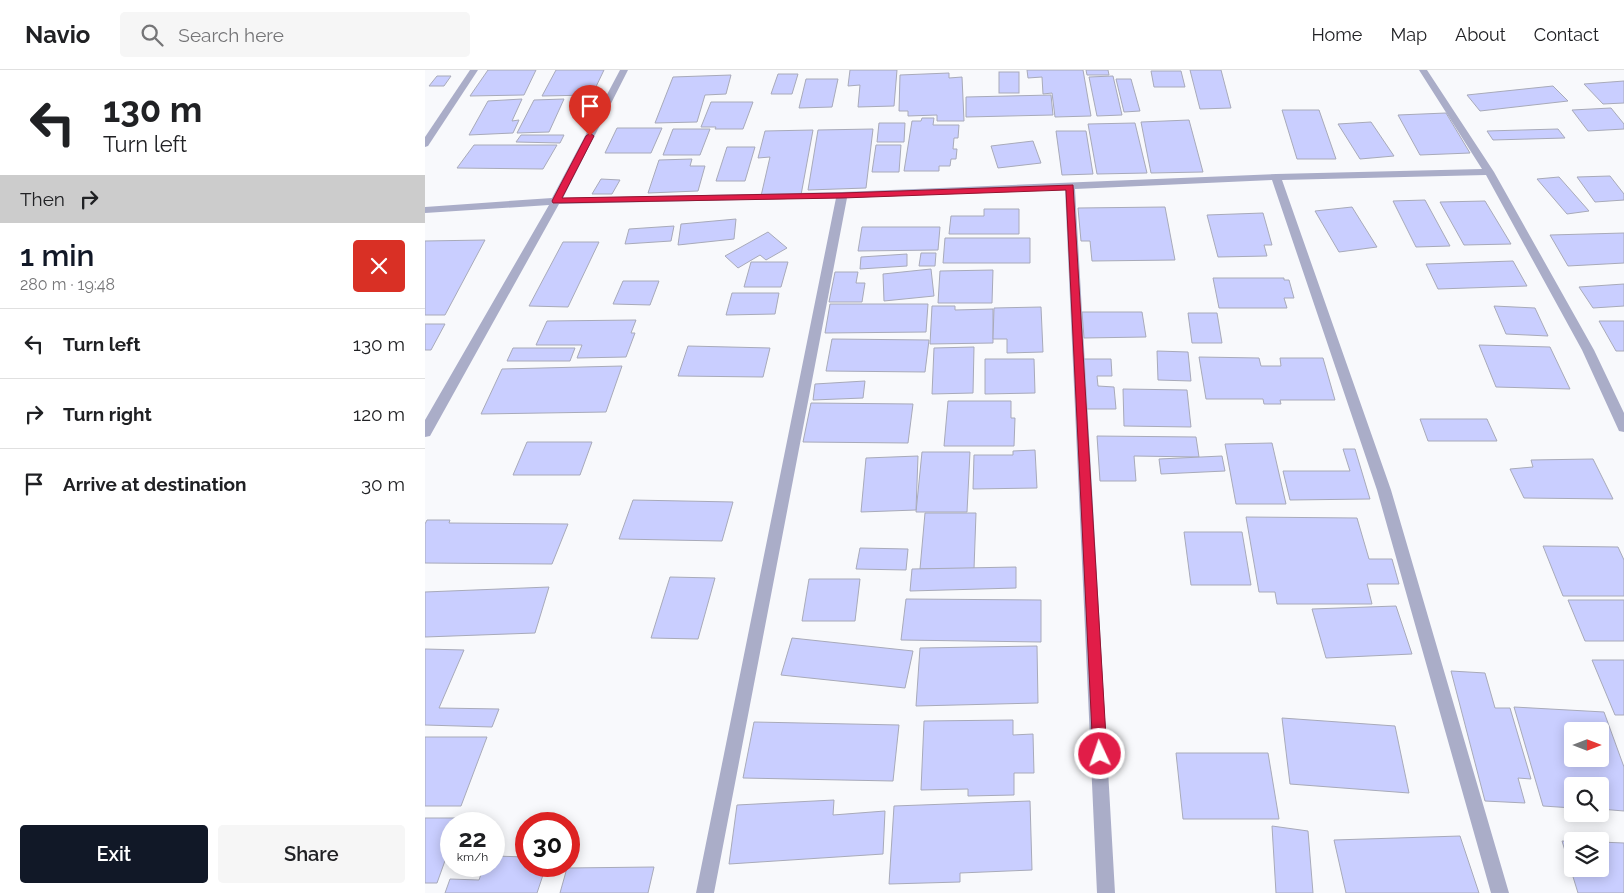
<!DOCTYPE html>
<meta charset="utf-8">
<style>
:root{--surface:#fff;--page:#f6f6f6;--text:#202124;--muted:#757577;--line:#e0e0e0;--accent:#111827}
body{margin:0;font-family:Raleway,sans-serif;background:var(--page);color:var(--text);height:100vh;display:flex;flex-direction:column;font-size:19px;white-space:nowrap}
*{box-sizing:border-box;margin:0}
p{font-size:16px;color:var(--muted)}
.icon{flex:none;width:28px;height:28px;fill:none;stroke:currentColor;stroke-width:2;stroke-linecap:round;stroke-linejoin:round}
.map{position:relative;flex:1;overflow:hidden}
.details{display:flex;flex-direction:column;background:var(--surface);width:425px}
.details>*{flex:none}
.top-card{background:#fff;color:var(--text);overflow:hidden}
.needle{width:32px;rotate:90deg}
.buttons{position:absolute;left:1139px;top:652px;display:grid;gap:10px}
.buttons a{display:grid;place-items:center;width:45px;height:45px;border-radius:5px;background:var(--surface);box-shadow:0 2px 12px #0003;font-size:25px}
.speed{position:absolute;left:15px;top:742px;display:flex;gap:10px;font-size:25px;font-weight:700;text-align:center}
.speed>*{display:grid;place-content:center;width:65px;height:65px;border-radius:50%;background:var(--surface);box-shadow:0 2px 12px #0003;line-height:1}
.speed small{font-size:12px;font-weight:400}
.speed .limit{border:8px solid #d22;background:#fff;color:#111}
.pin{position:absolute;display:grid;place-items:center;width:42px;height:42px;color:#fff;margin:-51px -21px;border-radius:50% 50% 50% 0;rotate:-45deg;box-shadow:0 0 5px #0007}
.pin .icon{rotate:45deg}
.me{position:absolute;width:55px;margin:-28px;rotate:357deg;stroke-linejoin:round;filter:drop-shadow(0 0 4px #0008)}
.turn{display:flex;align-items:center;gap:18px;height:105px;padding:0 20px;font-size:22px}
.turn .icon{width:65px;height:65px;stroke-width:2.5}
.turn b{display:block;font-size:35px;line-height:42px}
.then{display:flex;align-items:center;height:48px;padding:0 20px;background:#0003;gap:10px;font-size:19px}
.round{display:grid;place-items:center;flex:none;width:52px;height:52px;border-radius:5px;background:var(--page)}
.head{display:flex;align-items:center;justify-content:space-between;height:85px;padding:0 20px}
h1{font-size:30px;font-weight:600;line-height:38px;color:var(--accent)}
.button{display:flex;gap:10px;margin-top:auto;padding:10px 20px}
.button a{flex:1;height:58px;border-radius:5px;background:var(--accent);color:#fff;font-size:20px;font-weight:600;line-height:58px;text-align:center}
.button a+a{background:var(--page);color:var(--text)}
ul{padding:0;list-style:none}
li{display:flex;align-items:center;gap:15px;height:70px;padding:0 20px;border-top:1px solid var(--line)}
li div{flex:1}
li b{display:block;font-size:19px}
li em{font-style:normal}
header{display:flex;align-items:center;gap:30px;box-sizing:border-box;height:70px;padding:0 25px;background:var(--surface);border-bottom:1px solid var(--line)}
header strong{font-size:24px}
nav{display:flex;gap:28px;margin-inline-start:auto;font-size:18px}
.search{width:350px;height:45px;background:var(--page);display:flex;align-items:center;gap:12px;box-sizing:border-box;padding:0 18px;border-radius:5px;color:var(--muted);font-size:19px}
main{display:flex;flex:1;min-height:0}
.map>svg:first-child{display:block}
</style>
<header>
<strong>Navio</strong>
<div class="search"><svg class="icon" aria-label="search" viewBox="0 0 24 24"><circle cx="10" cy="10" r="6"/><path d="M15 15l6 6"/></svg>Search here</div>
<nav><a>Home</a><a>Map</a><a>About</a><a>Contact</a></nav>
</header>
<main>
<section class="details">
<div class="top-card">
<div class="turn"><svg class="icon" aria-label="left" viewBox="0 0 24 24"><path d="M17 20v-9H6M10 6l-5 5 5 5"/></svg><div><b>130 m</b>Turn left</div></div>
<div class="then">Then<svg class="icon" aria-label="right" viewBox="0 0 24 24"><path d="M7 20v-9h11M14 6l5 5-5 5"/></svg></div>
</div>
<div class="head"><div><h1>1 min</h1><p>280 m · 19:48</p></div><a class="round" style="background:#d93025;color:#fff"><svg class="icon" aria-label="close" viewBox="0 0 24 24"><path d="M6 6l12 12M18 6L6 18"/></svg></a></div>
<ul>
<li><svg class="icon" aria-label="left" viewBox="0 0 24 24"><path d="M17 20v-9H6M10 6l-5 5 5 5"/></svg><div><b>Turn left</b></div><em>130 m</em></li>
<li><svg class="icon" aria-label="right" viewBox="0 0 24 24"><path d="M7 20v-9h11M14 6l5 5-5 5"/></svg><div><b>Turn right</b></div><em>120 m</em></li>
<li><svg class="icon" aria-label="arrive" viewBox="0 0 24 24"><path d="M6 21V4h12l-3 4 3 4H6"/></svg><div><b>Arrive at destination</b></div><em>30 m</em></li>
</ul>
<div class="button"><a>Exit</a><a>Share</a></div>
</section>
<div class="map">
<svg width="1199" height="823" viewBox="0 0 1199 823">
<rect width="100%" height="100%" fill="#f8f9fc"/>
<g fill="#c9ceff" stroke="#a8aab9" fill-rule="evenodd">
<polygon points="63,0 111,0 99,25 45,26"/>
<polygon points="131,0 179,0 167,25 117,26"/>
<polygon points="425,0 472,0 469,36 433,37 435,15 423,16"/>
<polygon points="602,0 658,0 666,46 630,47 627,23 618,24 617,7 603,8"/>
<polygon points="661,0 683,0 684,5 662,5"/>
<polygon points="765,0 796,0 806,38 775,39"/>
<polygon points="726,1 756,1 760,17 729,17"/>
<rect x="574" y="2" width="20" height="21"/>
<polygon points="524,3 524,8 537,7 539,51 512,51 512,45 483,46 483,41 474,41 475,5"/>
<polygon points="353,4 373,4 367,24 346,24"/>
<polygon points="306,5 301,24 280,25 272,52 230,53 248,7"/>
<polygon points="12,6 26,6 19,16 4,16"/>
<polygon points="688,6 697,45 672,46 664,7"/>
<polygon points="381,9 413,9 407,37 374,38"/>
<polygon points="691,9 706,9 715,41 699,42"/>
<polygon points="1199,11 1199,33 1178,34 1159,14"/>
<polygon points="1128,16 1143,31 1055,41 1042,25"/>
<polygon points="626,25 628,45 541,47 541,27"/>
<polygon points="97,29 87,51 94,50 88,63 44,65 63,31"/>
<polygon points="139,29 124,62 92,63 109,30"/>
<polygon points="286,32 328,32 318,59 290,59 291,57 276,57"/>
<polygon points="1186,38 1199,54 1199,59 1163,61 1147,40"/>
<polygon points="857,40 894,40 911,89 872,89"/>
<polygon points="1021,43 1045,83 995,85 973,45"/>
<polygon points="497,48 509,48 508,55 534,55 533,68 529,68 528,79 532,79 531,89 526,89 525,96 514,96 514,101 479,101 487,51 496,51"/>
<polygon points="764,50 778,102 726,103 716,52"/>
<polygon points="946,52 969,86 935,89 913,54"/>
<polygon points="454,53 480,53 479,72 452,72"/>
<polygon points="710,53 722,103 672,104 663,54"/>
<polygon points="192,58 237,58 226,83 180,83"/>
<polygon points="248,59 285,59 275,85 238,85"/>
<polygon points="448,59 441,118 383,120 393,60"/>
<polygon points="1133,59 1140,68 1068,70 1062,61"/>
<polygon points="388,60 376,125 336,126 345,87 333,88 340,61"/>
<polygon points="631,61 661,61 668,104 637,105"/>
<polygon points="96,65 139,65 135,73 91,72"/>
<polygon points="608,71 616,93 573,98 566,76"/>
<polygon points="49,75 132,75 118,99 32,98"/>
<polygon points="451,75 476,75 474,102 447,102"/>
<polygon points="302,77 330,77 320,111 291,111"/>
<polygon points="267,89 265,96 280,96 273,121 223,123 234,90"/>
<polygon points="1185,106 1199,124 1199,130 1170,132 1152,107"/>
<polygon points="1134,107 1164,141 1142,144 1112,109"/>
<polygon points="176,109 195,110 187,124 167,124"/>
<polygon points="1000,130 1025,176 991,177 968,131"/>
<polygon points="1060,131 1086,174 1039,175 1015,132"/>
<polygon points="740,137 750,190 667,191 665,171 656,171 653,138"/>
<polygon points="927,137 952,177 914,182 890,141"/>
<polygon points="559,139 594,139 594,164 524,164 526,146 559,146"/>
<polygon points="838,143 847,175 839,175 842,186 793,187 782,145"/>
<polygon points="311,149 309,169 253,175 256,154"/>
<polygon points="249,156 246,171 200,174 204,159"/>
<polygon points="437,157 515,157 513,180 433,181"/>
<polygon points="343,162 362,178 341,190 335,185 313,198 300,186"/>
<polygon points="1199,163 1199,193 1143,196 1125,165"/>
<polygon points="520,168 605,168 605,193 518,193"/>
<polygon points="60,170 20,245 0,245 0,171"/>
<polygon points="138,172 174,172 143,237 104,236"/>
<polygon points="496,183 511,183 510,196 494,196"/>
<polygon points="482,184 482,196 435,199 436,187"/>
<polygon points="1088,191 1102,216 1013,219 1001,194"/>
<polygon points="326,192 363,192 356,217 319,217"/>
<polygon points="506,199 509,226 459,231 458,204"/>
<polygon points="568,200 567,233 513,233 515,201"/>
<polygon points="410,202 433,202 431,213 440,213 437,232 404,232"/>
<polygon points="788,208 859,208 859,210 864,210 869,228 859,228 862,238 794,238"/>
<polygon points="198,211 234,211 225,235 188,234"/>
<polygon points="1199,214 1199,236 1168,238 1154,217"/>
<polygon points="307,223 354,223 350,244 301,245"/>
<polygon points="405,234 503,234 501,262 400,263"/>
<polygon points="507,236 530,236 530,240 568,239 568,273 505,274"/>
<polygon points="1069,236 1110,238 1123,266 1081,264"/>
<polygon points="616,237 618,282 582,283 582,269 568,269 569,238"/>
<polygon points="657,242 717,242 721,267 659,268"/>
<polygon points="763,243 792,243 797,273 767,273"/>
<polygon points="211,250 206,263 210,263 201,287 152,288 157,275 111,275 122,251"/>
<polygon points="1174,251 1199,251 1199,281 1191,281"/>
<polygon points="0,254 20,254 6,280 0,280"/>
<polygon points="407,269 504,270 500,302 401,301"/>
<polygon points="1054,275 1125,277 1145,319 1071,317"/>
<polygon points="263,276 345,278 338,307 253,306"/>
<polygon points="549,277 548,323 507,324 509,278"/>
<polygon points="88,278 150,278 145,291 82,291"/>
<polygon points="732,281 763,282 766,311 733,310"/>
<polygon points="774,287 834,288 836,296 856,296 855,288 898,288 910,330 855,330 856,334 839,334 838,329 781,329"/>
<polygon points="560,289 609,289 610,323 560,324"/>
<polygon points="657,289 686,289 687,306 672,306 673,316 689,317 691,339 659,339"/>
<polygon points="197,296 181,342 56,344 77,299"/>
<polygon points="440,311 438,328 388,330 390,314"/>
<polygon points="698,319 762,320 766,357 699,356"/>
<polygon points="523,331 586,331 586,348 590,348 589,376 519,376"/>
<polygon points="386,333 488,334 483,373 378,372"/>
<polygon points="995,349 1062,349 1072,371 1003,371"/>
<polygon points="672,366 771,367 774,387 709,386 711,411 675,411"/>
<polygon points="102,372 167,372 155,405 88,405"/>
<polygon points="847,373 861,434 811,434 800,374"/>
<polygon points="918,379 930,379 945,429 865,430 858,401 925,401"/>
<polygon points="610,380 612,418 548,419 549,385 588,385 588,381"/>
<polygon points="497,382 545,382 542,442 491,442"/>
<polygon points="493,386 491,440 436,442 441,388"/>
<polygon points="797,386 800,401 736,404 734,389"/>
<polygon points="1168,389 1188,429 1099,428 1085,399 1108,397 1106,390"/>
<polygon points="208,430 308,432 297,471 194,469"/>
<polygon points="500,443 551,443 549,499 495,499"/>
<polygon points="821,447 932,448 944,489 967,489 974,514 942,514 947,534 852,534 850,522 834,522"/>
<polygon points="2,450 25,450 24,453 143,454 127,494 0,493 0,454"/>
<polygon points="759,462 817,462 826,515 766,515"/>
<polygon points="1118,476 1193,477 1199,490 1199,526 1138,526"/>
<polygon points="435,478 483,479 481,500 431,499"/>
<polygon points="591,497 591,518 485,521 487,499"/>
<polygon points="245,507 290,508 273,569 226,568"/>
<polygon points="384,509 435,509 430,551 377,551"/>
<polygon points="124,517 110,563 0,567 0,522"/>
<polygon points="481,529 616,530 616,572 476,570"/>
<polygon points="1143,530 1199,530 1199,571 1160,571"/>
<polygon points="971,536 987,584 901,588 887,539"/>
<polygon points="367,568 488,581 480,618 356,605"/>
<polygon points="612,576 613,633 491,636 495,578"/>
<polygon points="0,579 39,580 14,638 74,639 67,657 0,655"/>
<polygon points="1167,590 1199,590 1199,645 1190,645"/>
<polygon points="1026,601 1060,603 1070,638 1085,638 1106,709 1093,708 1100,733 1060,731"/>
<path d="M1089 637 1179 642 1199 697V741L1175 739V716H1148V738L1118 736ZM1148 661H1175V689H1148Z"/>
<polygon points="857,648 970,656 984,723 865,714"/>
<polygon points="588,650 588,665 608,664 609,703 589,703 589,725 543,726 543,719 496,720 499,651"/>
<polygon points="329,652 474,655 468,711 318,708"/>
<polygon points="0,667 62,667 36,736 0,736"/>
<polygon points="751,683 843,683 854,749 758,749"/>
<polygon points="409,730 408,745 460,741 458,784 304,794 312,735"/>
<polygon points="605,731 607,800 535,803 535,812 464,814 469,736"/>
<polygon points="0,748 36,748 34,754 26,754 26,774 12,813 0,813"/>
<polygon points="847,756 883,761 888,823 851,823"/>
<polygon points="1035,766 1054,823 921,823 909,770"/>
<polygon points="1137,771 1148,772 1148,799 1175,799 1175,772 1199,773 1199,823 1153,823"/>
<polygon points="69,786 101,787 101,796 121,796 112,823 20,823 25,809 54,810 59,796 69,796"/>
<polygon points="229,797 223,823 135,823 142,798"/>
</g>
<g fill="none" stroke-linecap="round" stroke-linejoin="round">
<g fill="#aaadc8" fill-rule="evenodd">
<polygon points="45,0 53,0 3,76 0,77 0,67"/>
<polygon points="195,0 203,0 138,128 417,122 851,104 1057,99 994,0 1002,0 1069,102 1169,280 1199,343 1199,362 1194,361 1157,280 1061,105 857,110 966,420 1084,823 1066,823 952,420 847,110 650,119 690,823 672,823 640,119 422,128 289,823 271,823 411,128 134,134 5,366 0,367 0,350 124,135 0,143 0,137 127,128"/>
</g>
</g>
<polygon fill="#e11d48" stroke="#92132f" points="165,63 169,66 137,128 417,123 648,115 682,684 680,689 675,691 670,689 668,684 641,120 417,128 128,133 127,131 161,66"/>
</svg>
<div class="buttons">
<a><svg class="needle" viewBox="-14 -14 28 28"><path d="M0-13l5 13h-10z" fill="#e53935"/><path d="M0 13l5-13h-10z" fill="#757577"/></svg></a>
<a><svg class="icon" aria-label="search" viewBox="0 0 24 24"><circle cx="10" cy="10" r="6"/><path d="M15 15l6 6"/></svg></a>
<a><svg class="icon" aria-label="layers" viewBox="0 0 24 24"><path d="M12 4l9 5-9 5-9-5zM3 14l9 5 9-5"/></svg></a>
</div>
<div class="speed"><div>22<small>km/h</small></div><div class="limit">30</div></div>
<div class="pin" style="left:165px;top:66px;background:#d93025"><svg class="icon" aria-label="arrive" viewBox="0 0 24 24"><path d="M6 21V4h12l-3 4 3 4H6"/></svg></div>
<svg class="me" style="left:675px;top:684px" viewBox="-20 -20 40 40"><circle r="17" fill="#e11d48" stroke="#fff" stroke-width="3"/><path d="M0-11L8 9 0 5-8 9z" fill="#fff"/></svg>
</div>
</main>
